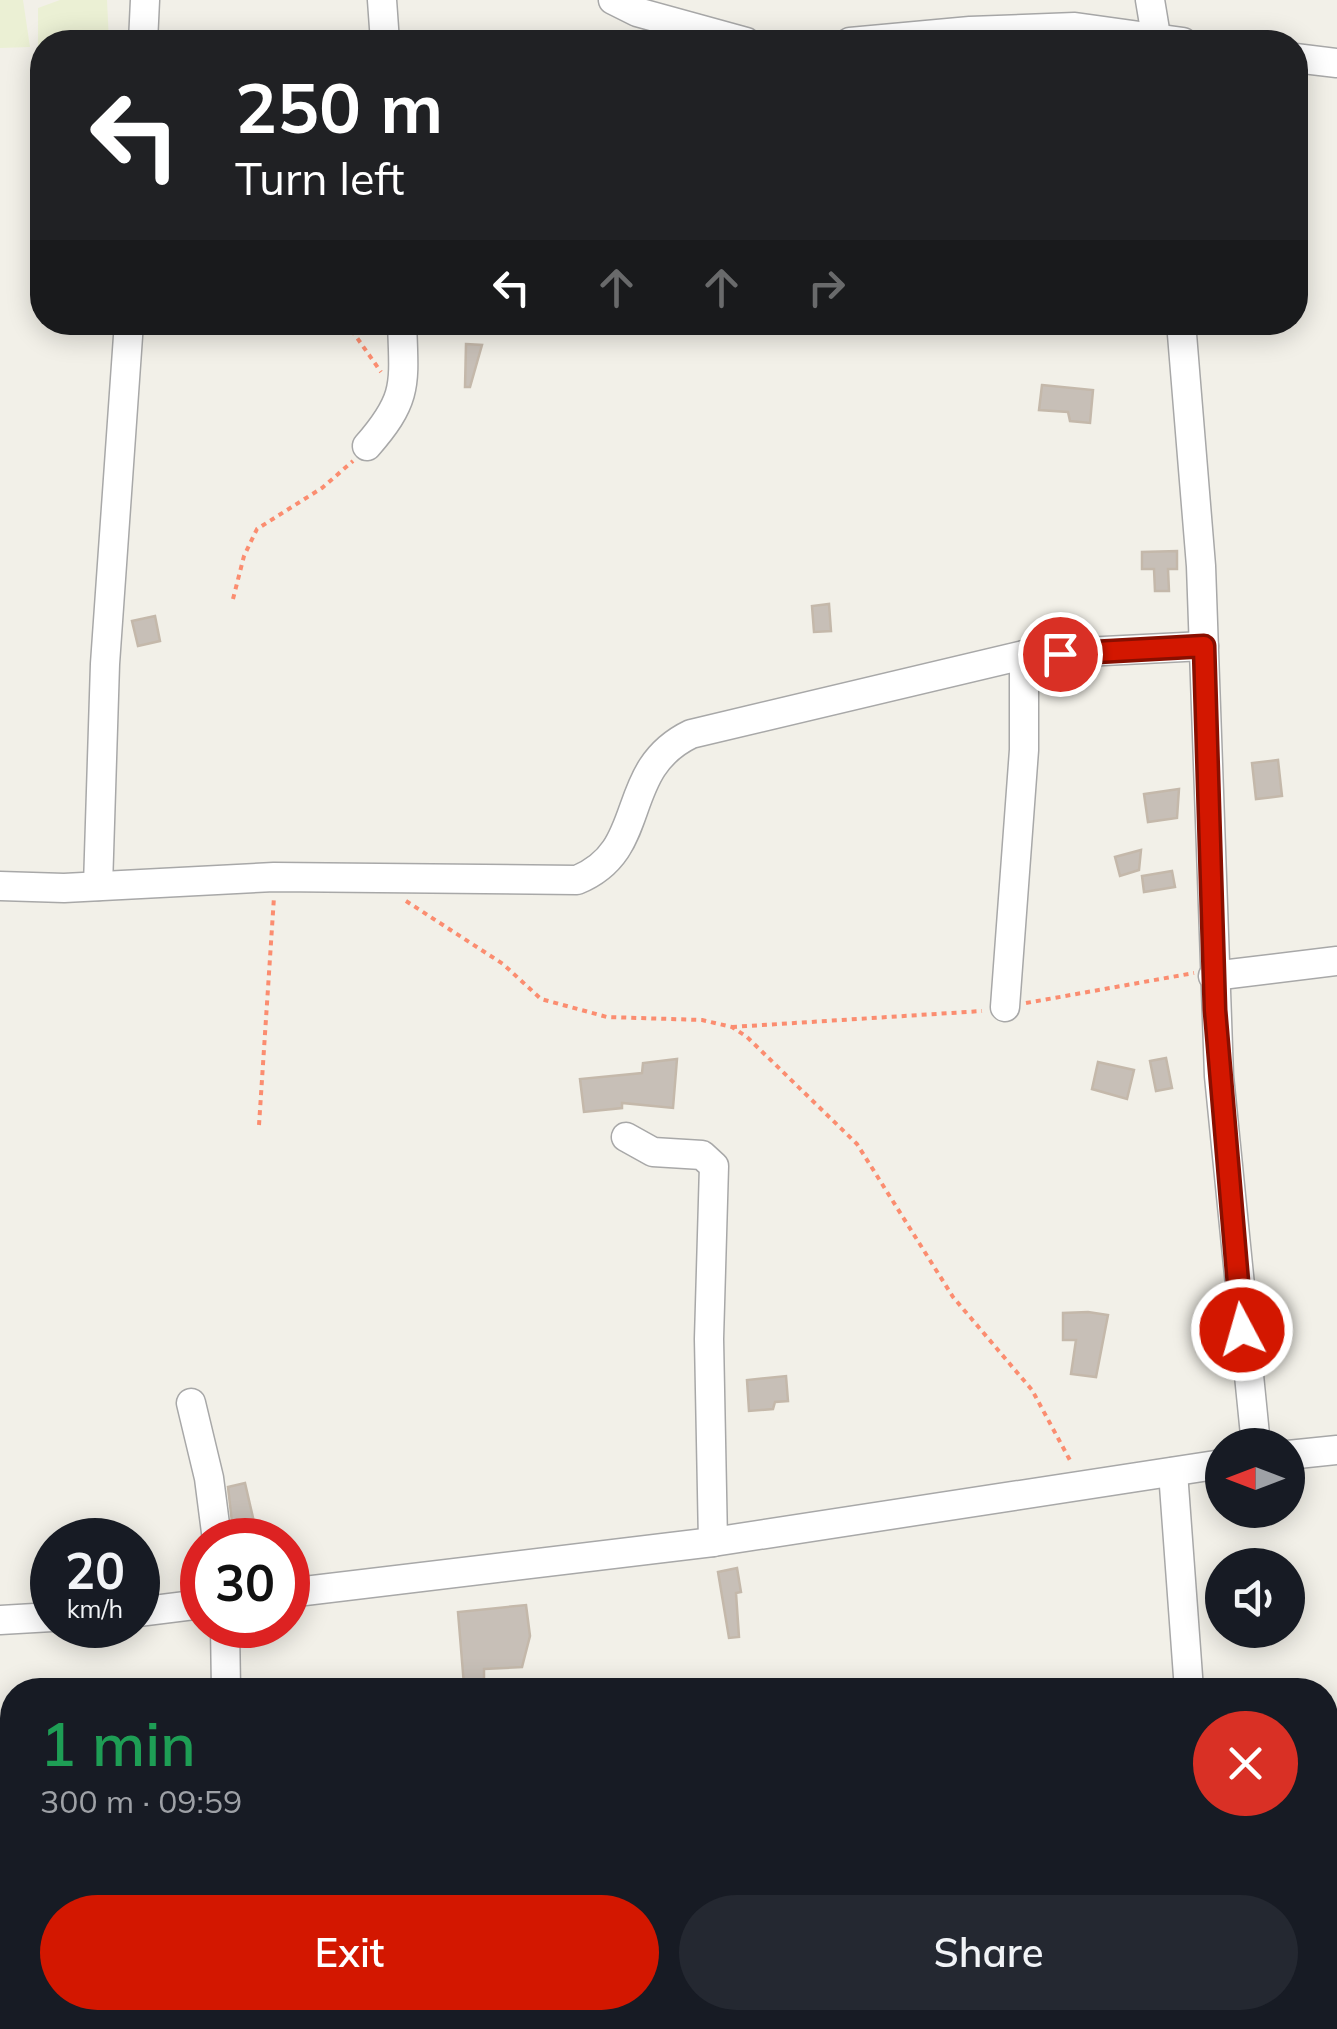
<!DOCTYPE html>
<meta charset="utf-8">
<style>
:root{--surface:#171b24;--page:#242831;--text:#f1f3f6;--muted:#9ea1a6;--accent:#d31700}
body{margin:0;font-family:Mulish,sans-serif;background:var(--page);color:var(--text);height:100vh;display:flex;flex-direction:column;font-size:38px;white-space:nowrap}
*{box-sizing:border-box;margin:0}
p{font-size:32px;color:var(--muted)}
.icon{flex:none;width:55px;height:55px;fill:none;stroke:currentColor;stroke-width:2;stroke-linecap:round;stroke-linejoin:round}
.map{position:relative;flex:1;overflow:hidden}
.drawer{position:absolute;left:0px;top:1678px;width:1338px;height:352px;display:flex;flex-direction:column;background:var(--surface);border-radius:40px 40px 0 0;box-shadow:0 5px 25px #0003}
.drawer>*{flex:none}
.top-card{position:absolute;left:30px;top:30px;width:1278px;height:305px;border-radius:40px;box-shadow:0 5px 25px #0003;background:#202124;color:#fff;overflow:hidden}
.needle{width:65px;rotate:270deg}
.fabs{position:absolute;left:1205px;top:1428px;display:grid;gap:20px}
.fabs a{display:grid;place-items:center;width:100px;height:100px;border-radius:50%;background:var(--surface);box-shadow:0 5px 25px #0003;font-size:50px}
.speed{position:absolute;left:30px;top:1518px;display:flex;gap:20px;font-size:50px;font-weight:700;text-align:center}
.speed>*{display:grid;place-content:center;width:130px;height:130px;border-radius:50%;background:var(--surface);box-shadow:0 5px 25px #0003;line-height:1}
.speed small{font-size:25px;font-weight:400}
.speed .limit{border:15px solid #d22;background:#fff;color:#111}
.pin{position:absolute;display:grid;place-items:center;width:85px;height:85px;color:#fff;margin:-42px;border:5px solid #fff;border-radius:50%;box-shadow:0 2px 10px #0007}
.me{position:absolute;width:110px;margin:-55px;rotate:354deg;stroke-linejoin:round;filter:drop-shadow(0 0 8px #0008)}
.turn{display:flex;align-items:center;gap:35px;height:210px;padding:0 40px;font-size:45px}
.turn .icon{width:130px;height:130px;stroke-width:2.5}
.turn b{display:block;font-size:70px;line-height:85px}
.lanes{display:flex;align-items:center;height:95px;padding:0 40px;background:#0003;justify-content:center;gap:50px;direction:ltr}
.lanes .off{opacity:.35}
.round{display:grid;place-items:center;flex:none;width:105px;height:105px;border-radius:52px;background:var(--page)}
.overview{display:flex;align-items:center;justify-content:space-between;height:170px;padding:0 40px}
h1{font-size:60px;font-weight:600;line-height:75px;color:#1e9e55}
.button{display:flex;gap:20px;margin-top:auto;padding:20px 40px}
.button a{flex:1;height:115px;border-radius:60px;background:var(--accent);color:#fff;font-size:40px;font-weight:600;line-height:115px;text-align:center}
.button a+a{background:var(--page);color:var(--text)}
.map>svg:first-child{display:block}
</style>
<div class="map">
<svg width="1337" height="2029" viewBox="0 0 1337 2029">
<rect width="100%" height="100%" fill="#f2f0e8"/>
<g fill="#ebf0d4">
<polygon points="0,0 23,0 30,47 0,48"/>
<polygon points="60,0 107,0 109,42 42,42 42,49 38,48 38,8"/>
</g>
<g fill="#c7bfb7" stroke="#c4b8aa" stroke-width="2.5">
<polygon points="466,344 482,345 470,387 465,387"/>
<polygon points="1042,385 1093,390 1090,423 1070,421 1068,412 1039,410"/>
<polygon points="1177,551 1177,569 1168,569 1169,591 1155,591 1154,569 1142,569 1142,552"/>
<polygon points="829,604 831,631 814,632 812,606"/>
<polygon points="155,616 160,641 138,646 132,621"/>
<polygon points="1278,760 1282,796 1256,799 1252,763"/>
<polygon points="1179,789 1177,818 1148,822 1144,794"/>
<polygon points="1141,850 1139,870 1120,876 1115,857"/>
<polygon points="1172,871 1175,887 1144,892 1142,876"/>
<polygon points="1166,1058 1172,1088 1156,1091 1150,1061"/>
<polygon points="677,1059 673,1108 622,1103 622,1108 584,1112 580,1079 642,1073 643,1063"/>
<polygon points="1098,1062 1134,1070 1127,1099 1092,1089"/>
<polygon points="1088,1312 1108,1315 1096,1377 1071,1374 1076,1340 1063,1340 1063,1313"/>
<polygon points="786,1376 788,1401 775,1402 773,1409 749,1411 747,1380"/>
<polygon points="245,1483 254,1522 279,1540 234,1540 228,1487"/>
<polygon points="737,1568 741,1592 736,1593 739,1637 729,1638 718,1572"/>
<polygon points="526,1605 530,1636 522,1667 484,1669 484,1684 464,1685 458,1612"/>
</g>
<g fill="none" stroke-linecap="round" stroke-linejoin="round">
<g stroke="#a8a8a8" stroke-width="31">
<g id="minor">
<polyline points="382,0 385,42"/>
<polyline points="613,0 637,12 746,42"/>
<polyline points="1150,0 1157,42"/>
<polyline points="143,42 145,0"/>
<polyline points="850,42 970,31 1075,27 1183,42"/>
<polyline points="1295,58 1337,63"/>
<polyline points="1181,322 1201,566 1219,1076 1256,1445"/>
<path d="M367 446C409 398 404 384 402 322"/>
<path d="M0 886 64 888 274 877 577 880C651 850 616 770 691 734L1024 655 1204 646"/>
<polyline points="98,886 105,664 129,322"/>
<polyline points="1213,976 1337,961"/>
<polyline points="1005,1007 1024,750 1024,655"/>
<polyline points="626,1137 653,1152 702,1155 714,1166 709,1339 713,1542"/>
<polyline points="191,1403 209,1478 217,1540"/>
<polyline points="1288,1455 1337,1450"/>
<polyline points="1173,1472 1189,1690"/>
<polyline points="288,1593 713,1542 1222,1464"/>
<polyline points="138,1612 202,1604"/>
<polyline points="0,1620 52,1617"/>
<polyline points="225,1625 226,1690"/>
<polyline points="235,2018 248,2029"/>
<polyline points="1220,2018 1223,2029"/>
</g>
</g>
<g stroke="#fb8d70" stroke-width="4" stroke-dasharray="5 5" stroke-linecap="butt">
<polyline points="346,322 381,372"/>
<polyline points="233,599 244,556 257,529 322,488 353,461"/>
<polyline points="406,901 503,964 541,999 607,1017 702,1020 732,1027 747,1037 857,1144 953,1297 1032,1390 1072,1464"/>
<polyline points="1026,1003 1194,973"/>
<polyline points="732,1027 982,1011"/>
<polyline points="259,1125 274,897"/>
</g>
<use href="#minor" stroke="#fff" stroke-width="28"/>
</g>
<g fill="none" stroke-linecap="round" stroke-linejoin="round">
<g stroke="#890f00" stroke-width="25">
<polyline id="route" points="1060,654 1204,646 1215,1010 1242,1330"/>
</g>
<use href="#route" stroke="#d31700" stroke-width="18"/>
</g>
</svg>
<div class="fabs">
<a><svg class="needle" viewBox="-14 -14 28 28"><path d="M0-13l5 13h-10z" fill="#e53935"/><path d="M0 13l5-13h-10z" fill="#9ea1a6"/></svg></a>
<a><svg class="icon" aria-label="sound" viewBox="0 0 24 24"><path d="M4 9h4l5-4v14l-5-4H4zM17 9q2 3 0 6"/></svg></a>
</div>
<div class="speed"><div>20<small>km/h</small></div><div class="limit">30</div></div>
<div class="pin" style="left:1060px;top:654px;background:#d93025"><svg class="icon" aria-label="arrive" viewBox="0 0 24 24"><path d="M6 21V4h12l-3 4 3 4H6"/></svg></div>
<svg class="me" style="left:1242px;top:1330px" viewBox="-20 -20 40 40"><circle r="17" fill="#d31700" stroke="#fff" stroke-width="3"/><path d="M0-11L8 9 0 5-8 9z" fill="#fff"/></svg>
<div class="top-card">
<div class="turn"><svg class="icon" aria-label="left" viewBox="0 0 24 24"><path d="M17 20v-9H6M10 6l-5 5 5 5"/></svg><div><b>250 m</b>Turn left</div></div>
<div class="lanes"><svg class="icon" aria-label="left" viewBox="0 0 24 24"><path d="M17 20v-9H6M10 6l-5 5 5 5"/></svg><svg class="icon off" aria-label="ahead" viewBox="0 0 24 24"><path d="M12 20V5M6 11l6-6 6 6"/></svg><svg class="icon off" aria-label="ahead" viewBox="0 0 24 24"><path d="M12 20V5M6 11l6-6 6 6"/></svg><svg class="icon off" aria-label="right" viewBox="0 0 24 24"><path d="M7 20v-9h11M14 6l5 5-5 5"/></svg></div>
</div>
<section class="drawer">
<div class="overview"><div><h1>1 min</h1><p>300 m · 09:59</p></div><a class="round" style="background:#d93025;color:#fff"><svg class="icon" aria-label="close" viewBox="0 0 24 24"><path d="M6 6l12 12M18 6L6 18"/></svg></a></div>
<div class="button"><a>Exit</a><a>Share</a></div>
</section>
</div>
